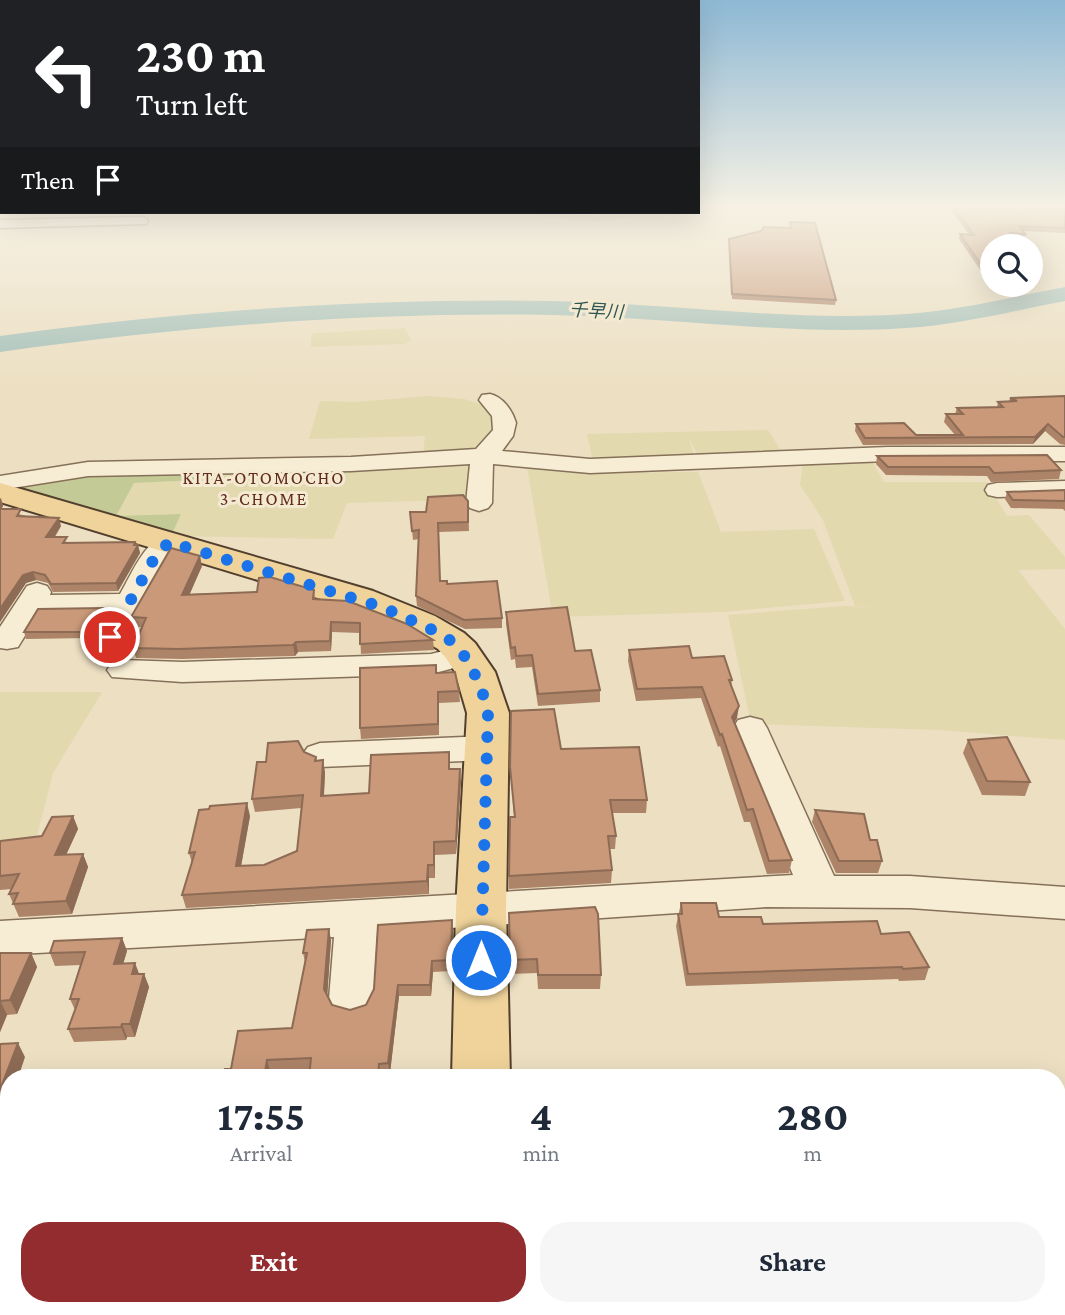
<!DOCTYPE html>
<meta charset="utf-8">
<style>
:root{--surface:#fff;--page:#f6f6f7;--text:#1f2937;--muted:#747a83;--accent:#922c2e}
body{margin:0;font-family:"Crimson Pro","Noto Sans JP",serif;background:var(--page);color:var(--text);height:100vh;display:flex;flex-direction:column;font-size:26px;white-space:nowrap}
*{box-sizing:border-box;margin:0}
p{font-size:23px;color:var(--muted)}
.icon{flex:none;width:38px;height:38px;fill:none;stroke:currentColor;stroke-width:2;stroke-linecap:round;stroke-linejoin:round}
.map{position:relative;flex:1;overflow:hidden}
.details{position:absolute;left:0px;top:1069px;width:1066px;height:247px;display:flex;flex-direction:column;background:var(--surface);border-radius:28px 28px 0 0;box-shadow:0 7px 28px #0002}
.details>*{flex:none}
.top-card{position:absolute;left:0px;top:0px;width:700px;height:214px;box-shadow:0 7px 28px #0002;background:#202124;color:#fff;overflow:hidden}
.controls{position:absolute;left:980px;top:234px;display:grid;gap:14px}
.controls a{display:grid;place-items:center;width:63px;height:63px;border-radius:50%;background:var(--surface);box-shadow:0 7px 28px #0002;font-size:35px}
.pin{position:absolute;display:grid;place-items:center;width:60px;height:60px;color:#fff;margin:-30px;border:4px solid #fff;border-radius:50%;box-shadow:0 2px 7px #0007}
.me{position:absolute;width:77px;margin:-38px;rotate:0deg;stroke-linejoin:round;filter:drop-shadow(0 0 5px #0008)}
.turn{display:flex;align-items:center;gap:24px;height:147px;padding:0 21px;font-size:32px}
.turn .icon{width:91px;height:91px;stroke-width:2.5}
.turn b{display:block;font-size:49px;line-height:60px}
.then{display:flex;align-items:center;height:66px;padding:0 21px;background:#0003;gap:14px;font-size:26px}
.eta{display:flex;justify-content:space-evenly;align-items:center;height:119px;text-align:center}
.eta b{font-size:42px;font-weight:700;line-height:49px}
.action{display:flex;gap:14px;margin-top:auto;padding:14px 21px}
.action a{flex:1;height:80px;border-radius:28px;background:var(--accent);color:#fff;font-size:28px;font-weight:700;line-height:80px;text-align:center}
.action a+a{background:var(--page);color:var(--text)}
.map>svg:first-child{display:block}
</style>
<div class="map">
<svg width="1065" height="1315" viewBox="0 0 1065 1315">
<rect width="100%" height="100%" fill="#ecdfc2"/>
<g fill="#e2d9af">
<polygon points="405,328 411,340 405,344 311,347 311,335 316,333"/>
<polygon points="428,396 464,399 489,407 499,435 487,447 423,459 425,436 309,439 320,401 356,402"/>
<polygon points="768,430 782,453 697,454 689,438 696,464 594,466 587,434"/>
<polygon points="872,461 884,482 986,482 1007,516 1029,515 1065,557 1065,569 1018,570 1065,629 1065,740 938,730 751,724 728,615 844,606 943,609 855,606 823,520 800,485 803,464"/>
<polygon points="473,465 472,494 454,500 347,503 333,539 171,536 181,514 115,517 134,483 197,480 203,472 358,471"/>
<polygon points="527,467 586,473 698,472 721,532 814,529 845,601 723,612 553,617"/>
<polygon points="0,692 102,692 53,773 33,851 0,852"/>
</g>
<g fill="#c4ca96">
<path d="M524 212 599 216 610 212H640C614 228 554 219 524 212Z"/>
<polygon points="203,472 197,480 134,483 116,516 181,514 171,536 7,488 82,477"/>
</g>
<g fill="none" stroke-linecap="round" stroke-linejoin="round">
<path fill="#a4bfb7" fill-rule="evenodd" d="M1065 287V301C1012 311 960 325 906 328 788 336 670 317 552 315 367 312 183 326 0 352V336C183 311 367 298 552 301 670 303 788 322 906 314 960 310 1012 297 1065 287Z"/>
<g stroke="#85705a" stroke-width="3">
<g id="minor">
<polygon points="141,217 146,218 148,221 146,224 0,228 0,220"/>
<path d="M490 394C503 397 512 410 516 423L513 436 502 451 590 459 888 447H1065V461H888L590 473 493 464 492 503 488 508 479 511 470 508 466 503 470 464 351 471 88 476 0 490V476L88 462 351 457 476 449 493 430 492 416 479 400 482 395Z"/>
<polygon points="1065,481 1065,495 997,497 988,495 985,490 988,485 997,483"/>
<path d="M169 534 179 536 182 542 167 561 121 644 110 646 99 644 95 637 109 612 39 613 18 647 7 649 0 648V627L27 586 37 583 47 586 51 592 50 595 120 594C132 574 144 540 169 534Z"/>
<polygon points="464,646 475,648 480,655 475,662 432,674 182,682 112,677 107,670 112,663 123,660 182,662 431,654"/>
<polygon points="750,717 762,720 767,728 834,876 910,876 1065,887 1065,919 910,908 766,907 377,933 373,999 367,1013 351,1018 335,1013 329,999 334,937 0,955 0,921 793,875 733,728 738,720"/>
<polygon points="488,736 500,740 506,748 500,756 488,760 320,767 308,763 302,755 308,747 320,743"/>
</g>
</g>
<g stroke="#533f2e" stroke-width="4">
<g id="major">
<polygon points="0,483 373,591 435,616 464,633 475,643 495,672 509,713 506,909 510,1078 452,1078 456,909 467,713 455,672 446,658 438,649 409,632 347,607 0,502"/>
<rect x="452" y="1307" width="70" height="8"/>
</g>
</g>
<use href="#minor" fill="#f7edd4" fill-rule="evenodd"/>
<use href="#major" fill="#efd39a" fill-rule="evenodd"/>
</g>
<g fill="#ad8468">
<polygon points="948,205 1065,205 1065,233 1023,231 1025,234 1024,239 1015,238 992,247 992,277 985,277 959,239 960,234 969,235"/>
<polygon points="790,222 836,300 835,305 732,299 729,239 789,228"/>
<polygon points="1065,396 1065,445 1060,444 1045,431 1033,444 863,445 855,431 856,424 916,435 955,435 944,422 946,414 955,414 957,408 997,407 998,402 1009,402 1010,398"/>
<polygon points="877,456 1061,470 1059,479 991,482 987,476 886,475 876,464"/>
<polygon points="1065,490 1065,511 1063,509 1011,508 1005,499 1007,492"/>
<polygon points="0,498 3,506 1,509 61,526 55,537 69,543 138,545 140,553 118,591 53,592 48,583 36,580 26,583 0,622"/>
<polygon points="468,501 469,531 439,532 440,581 447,584 502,618 502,628 465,629 417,606 416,596 419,539 413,540 410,512 426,512"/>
<polygon points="202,566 189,594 314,590 315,599 433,640 434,650 361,654 360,633 332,632 331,651 298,652 295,656 182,659 136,658 133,648 142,627 133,627 131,617"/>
<polygon points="506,612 575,651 600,690 600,702 538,706 532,667 516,668 515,659 511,660 506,624"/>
<polygon points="104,615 90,638 26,639 24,632"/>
<polygon points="629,650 692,658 732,680 731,687 737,718 734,722 792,860 789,873 767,874 750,822 744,822 720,746 718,747 701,698 636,701 628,661"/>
<polygon points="437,673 459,691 460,702 439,703 439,735 361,739 360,728"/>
<polygon points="968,740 1030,782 1025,796 982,795 963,753"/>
<polygon points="561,749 647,800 646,813 612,813 616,836 615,849 610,849 612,870 611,883 509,889 509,876 514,817 510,767"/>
<polygon points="316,757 317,761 323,760 325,773 324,796 369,793 450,769 461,781 456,854 435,855 435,878 429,878 429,894 186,908 182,895 192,863 189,853 250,816 241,865 264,865 297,851 301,808 255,812 252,799 266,762"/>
<polygon points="815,810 870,840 882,861 878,873 836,873 812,822"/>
<polygon points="73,816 78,829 66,855 83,854 88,867 72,914 19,917 9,894 12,889 0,890 0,841 42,836"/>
<polygon points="681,903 719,917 763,924 881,934 929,967 925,980 899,981 898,979 686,986 676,926"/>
<polygon points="509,913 601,975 600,989 538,989 537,973 510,974"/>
<polygon points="453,931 452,971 433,972 431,996 399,996 390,1073 380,1074 310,1069 270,1071 231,1069 292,1028 305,962 303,953 331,940 327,994 332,1005 350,1010 366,1005"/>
<polygon points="122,938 127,951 123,964 139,974 144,974 149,987 135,1037 127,1037 126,1040 74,1042 68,1029 75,1010 70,999 80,965 55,966 50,953"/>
<polygon points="0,953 31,953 37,967 17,1014 7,1015 0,1032"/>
<rect x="1057" y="1145" width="8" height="51"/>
</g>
<g fill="#8d6b55">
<polygon points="1048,424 1045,431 1033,444 1035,437"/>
<polygon points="1,498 3,506 0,511 0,499"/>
<polygon points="59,518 61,526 49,545 46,537"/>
<polygon points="135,542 137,548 138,545 140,553 118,591 116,583"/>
<polygon points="200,556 202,566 185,605 182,595"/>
<polygon points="33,572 36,580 26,583 0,622 0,609 23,575"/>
<polygon points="103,608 104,615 90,638 88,632"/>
<polygon points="331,622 332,632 331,651 330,641"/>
<polygon points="296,642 298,652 295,656 293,645"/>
<polygon points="739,706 737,718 731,729 732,717"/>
<polygon points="323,760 325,773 323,809 321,796"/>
<polygon points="460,769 461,781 456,854 456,841"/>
<polygon points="247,803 250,816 239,878 236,866"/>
<polygon points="73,816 78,829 60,868 55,855"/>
<polygon points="434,842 435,855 435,878 434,865"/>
<polygon points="83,854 88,867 72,914 66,901"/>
<polygon points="428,865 429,878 429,894 427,881"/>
<polygon points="452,920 453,931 452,971 451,960"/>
<polygon points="329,929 331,940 327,1000 324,989"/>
<polygon points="122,938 127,951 119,977 114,964"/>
<polygon points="31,953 37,967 17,1014 10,1000"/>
<polygon points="432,961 433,972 431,996 430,985"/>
<polygon points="135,963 140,976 132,974"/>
<polygon points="144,974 149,987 135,1037 130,1024"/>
<polygon points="398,985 399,996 390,1073 388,1063"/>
<polygon points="0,1000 7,1015 0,1032"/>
<polygon points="122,1024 127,1037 126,1040 121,1027"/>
<polygon points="18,1043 25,1057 18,1078 9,1078 9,1102 2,1119 0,1115 0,1090"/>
<polygon points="267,1060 270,1071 269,1078 264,1078"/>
<polygon points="61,1307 75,1307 74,1315 60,1315"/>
</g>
<g fill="#c99979" stroke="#8d6b55" stroke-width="2">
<polygon points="952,205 1065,205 1065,228 1020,226 1025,234 1010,233 1021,247 992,247 992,272 986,272 960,234 974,235"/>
<polygon points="790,222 815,223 836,300 732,294 729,239 761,231 764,227 791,228"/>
<polygon points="1065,396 1065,437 1063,437 1048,424 1035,437 865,438 856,424 904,423 916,435 963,435 946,414 963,414 957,408 1003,407 998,402 1017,401 1010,398"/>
<polygon points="1047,455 1061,470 994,473 989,467 888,467 877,456"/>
<polygon points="1065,490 1065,501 1013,500 1007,492"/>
<polygon points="463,495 468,501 468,522 438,523 440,581 447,581 447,584 497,581 502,618 464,620 416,596 419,530 412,531 410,512 426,512 428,497"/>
<polygon points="0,509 21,509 17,516 59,518 46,537 67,537 63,543 135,542 134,545 138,545 116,583 51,584 45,575 33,572 23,575 0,609"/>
<polygon points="171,548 200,556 182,595 257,592 259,578 270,577 314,590 313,599 348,601 407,624 433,640 360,644 360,623 331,622 330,641 296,642 293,645 179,649 133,648 146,618 131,617"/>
<polygon points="567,607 575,651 591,650 600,690 538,694 532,655 516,656 515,647 511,648 506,612"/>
<polygon points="103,608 88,632 24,632 38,609"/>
<polygon points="689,646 692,658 724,656 732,680 729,680 739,706 732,717 792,860 769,861 753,809 747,810 722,734 720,735 702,687 637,689 629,650"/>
<polygon points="436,665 436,673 455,672 459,691 438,692 438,724 360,728 360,668"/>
<polygon points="554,709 561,749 639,747 647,800 610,800 616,836 608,836 612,870 509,876 510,817 515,817 510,767 511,711"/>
<polygon points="1007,737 1030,782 987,781 968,740"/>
<polygon points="298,741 304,752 316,757 315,761 323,760 321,796 369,793 371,755 449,752 449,769 460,769 456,841 434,842 434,865 428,865 427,881 182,895 195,852 189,853 199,810 209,809 210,806 247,803 236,866 264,865 297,851 303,795 252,799 257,762 266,762 268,743"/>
<polygon points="815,810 864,814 870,840 877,840 882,861 839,861"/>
<polygon points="73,816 55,855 83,854 66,901 13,904 18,893 9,894 19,874 0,876 0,841 42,836 52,817"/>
<polygon points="681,903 716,903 719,917 761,917 763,924 877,921 881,934 909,932 929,967 903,969 902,967 688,974 678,914 682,914"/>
<polygon points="595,907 598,914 601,975 538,975 537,959 510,960 509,913"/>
<polygon points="452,920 451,960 432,961 430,985 398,985 388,1063 379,1064 378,1078 309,1078 311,1058 267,1060 264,1078 223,1078 225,1069 231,1069 238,1031 292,1028 307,953 303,953 307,930 329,929 324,989 332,1005 350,1010 366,1005 374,989 378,925"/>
<polygon points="122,938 114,964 135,963 132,974 144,974 130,1024 122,1024 121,1027 68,1029 79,999 70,999 85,952 50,953 54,941"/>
<polygon points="0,953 31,953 10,1000 0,1001"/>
<polygon points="18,1043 0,1090 0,1044"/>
<rect x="1057" y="1145" width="8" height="39"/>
<polygon points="9,1202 9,1307 61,1307 60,1315 0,1315 0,1227 2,1227"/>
<polygon points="558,1307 661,1307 662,1315 558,1315"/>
</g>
<linearGradient id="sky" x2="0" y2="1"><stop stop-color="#8db8d4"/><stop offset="0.53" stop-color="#f6f1e4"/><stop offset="1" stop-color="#f6f1e4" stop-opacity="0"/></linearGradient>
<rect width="1065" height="389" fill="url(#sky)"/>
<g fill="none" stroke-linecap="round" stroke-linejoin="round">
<polyline stroke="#1a73e8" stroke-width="12" stroke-dasharray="0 21.6" points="110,637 155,557 169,542 382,607 435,631 451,641 467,659 481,687 488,713 481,960"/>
</g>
<g text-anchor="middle" stroke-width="6" stroke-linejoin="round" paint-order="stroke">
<g font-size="18" font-style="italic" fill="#2d5552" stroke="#f4e9d1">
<text transform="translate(596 311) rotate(3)" y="6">千早川</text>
</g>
<g font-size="18" letter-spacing="2" fill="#612b1e" stroke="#f4e9d1">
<text x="264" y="484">KITA-OTOMOCHO<tspan x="264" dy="21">3-CHOME</tspan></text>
</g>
</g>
</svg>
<div class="controls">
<a><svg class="icon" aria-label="search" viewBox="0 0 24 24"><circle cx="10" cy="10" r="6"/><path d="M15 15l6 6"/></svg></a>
</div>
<div class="pin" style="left:110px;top:637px;background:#d93025"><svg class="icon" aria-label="arrive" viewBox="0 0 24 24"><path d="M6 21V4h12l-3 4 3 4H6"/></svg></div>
<svg class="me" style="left:481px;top:960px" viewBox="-20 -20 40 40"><circle r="17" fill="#1a73e8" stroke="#fff" stroke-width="3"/><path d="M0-11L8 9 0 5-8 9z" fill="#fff"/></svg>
<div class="top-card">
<div class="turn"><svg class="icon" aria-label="left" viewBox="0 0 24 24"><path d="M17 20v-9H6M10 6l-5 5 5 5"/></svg><div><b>230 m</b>Turn left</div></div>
<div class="then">Then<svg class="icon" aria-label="arrive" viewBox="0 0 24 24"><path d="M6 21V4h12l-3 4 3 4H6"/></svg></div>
</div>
<section class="details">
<div class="eta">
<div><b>17:55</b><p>Arrival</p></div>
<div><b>4</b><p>min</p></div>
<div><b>280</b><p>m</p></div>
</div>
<div class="action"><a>Exit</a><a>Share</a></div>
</section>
</div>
